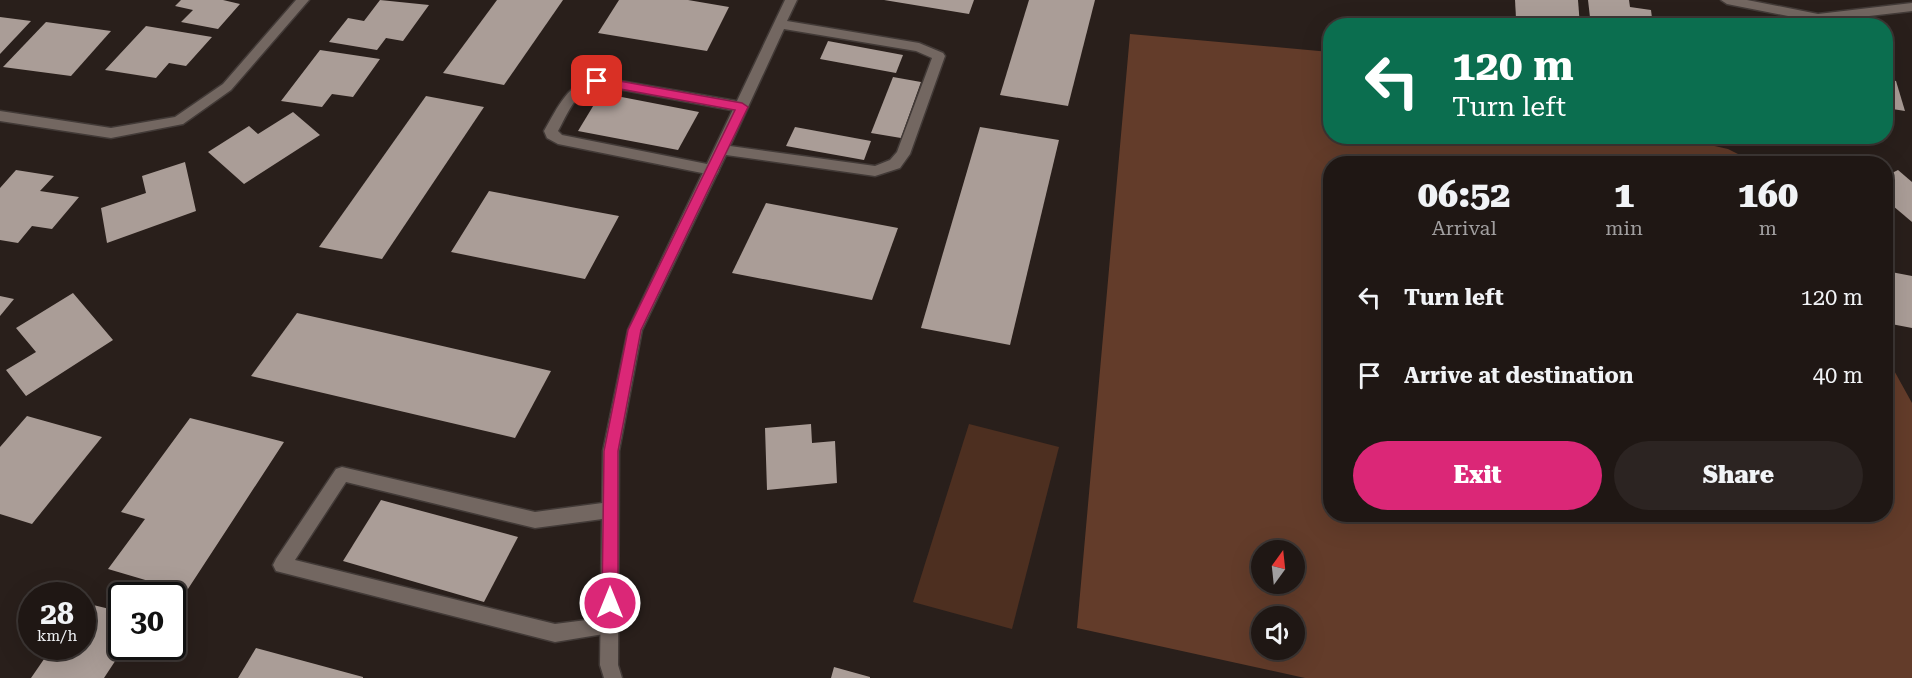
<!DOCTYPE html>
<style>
:root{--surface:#1f1714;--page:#2c2422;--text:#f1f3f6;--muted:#a19fa0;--line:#3c3634;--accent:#db2777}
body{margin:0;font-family:"Roboto Serif",serif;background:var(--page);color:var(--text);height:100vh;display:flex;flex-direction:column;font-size:22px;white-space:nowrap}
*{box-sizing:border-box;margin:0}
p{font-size:20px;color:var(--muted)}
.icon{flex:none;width:33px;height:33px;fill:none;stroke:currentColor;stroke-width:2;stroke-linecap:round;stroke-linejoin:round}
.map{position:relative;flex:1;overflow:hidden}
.sheet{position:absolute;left:1323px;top:156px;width:570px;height:366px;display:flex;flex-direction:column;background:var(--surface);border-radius:24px;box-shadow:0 6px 24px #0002,0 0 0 2px var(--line)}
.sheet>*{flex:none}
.hud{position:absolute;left:1323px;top:18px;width:570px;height:126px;border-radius:24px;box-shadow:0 6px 24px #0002,0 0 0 2px var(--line);background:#0b6e4f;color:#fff;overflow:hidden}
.needle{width:39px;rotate:15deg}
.tools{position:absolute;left:1251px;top:540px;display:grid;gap:12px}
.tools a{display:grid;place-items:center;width:54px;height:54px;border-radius:50%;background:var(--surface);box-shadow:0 6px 24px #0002,0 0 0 2px var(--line);font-size:30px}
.speed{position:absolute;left:18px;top:582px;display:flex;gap:12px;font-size:30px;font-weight:700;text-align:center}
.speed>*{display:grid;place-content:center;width:78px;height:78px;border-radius:50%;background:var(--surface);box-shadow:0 6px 24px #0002,0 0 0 2px var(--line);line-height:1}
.speed small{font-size:15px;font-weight:400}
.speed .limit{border:3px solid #111;border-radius:9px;background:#fff;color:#111}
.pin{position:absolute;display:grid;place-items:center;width:51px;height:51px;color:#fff;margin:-26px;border-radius:12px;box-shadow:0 3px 9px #0006}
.me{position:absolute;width:66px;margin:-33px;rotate:0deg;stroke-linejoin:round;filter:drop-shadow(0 0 4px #0008)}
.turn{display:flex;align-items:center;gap:21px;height:126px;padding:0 30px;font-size:27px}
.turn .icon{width:78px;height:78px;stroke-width:2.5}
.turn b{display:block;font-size:42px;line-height:51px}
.eta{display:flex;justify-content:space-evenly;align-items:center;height:102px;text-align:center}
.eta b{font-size:36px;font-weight:800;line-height:42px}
.action{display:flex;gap:12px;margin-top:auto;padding:12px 30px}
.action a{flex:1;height:69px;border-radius:36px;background:var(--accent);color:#fff;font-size:24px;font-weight:800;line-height:69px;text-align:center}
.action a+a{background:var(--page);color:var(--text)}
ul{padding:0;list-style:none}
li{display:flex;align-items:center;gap:18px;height:78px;padding:0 30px}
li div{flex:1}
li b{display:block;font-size:22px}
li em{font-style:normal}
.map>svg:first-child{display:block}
</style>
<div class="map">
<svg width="1912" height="678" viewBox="0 0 1912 678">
<rect width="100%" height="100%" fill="#291f1b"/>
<polygon fill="#4d2f20" points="969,424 1059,447 1012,629 913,602"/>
<path fill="#633c2a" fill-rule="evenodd" d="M1130 34 1330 52V136L1674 137 1728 149 1756 163 1330 164V514H1886V356L1912 403V678H1305L1077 628ZM1262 550H1294V584H1262ZM1262 616H1294V650H1262Z"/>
<g fill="#aa9d97">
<polygon points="181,0 223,0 240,4 218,29 181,22 193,10 175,6"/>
<polygon points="380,0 429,5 403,41 386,38 377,50 329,42 348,18 364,21"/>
<polygon points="497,0 563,0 504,85 443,73"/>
<polygon points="619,0 688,0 729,7 707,51 598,33"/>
<polygon points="884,0 974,0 969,14"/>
<polygon points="1029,0 1095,0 1068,106 1000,95"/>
<polygon points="1515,0 1578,0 1580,26 1561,26 1516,18"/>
<polygon points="1588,0 1629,0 1630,7 1651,10 1653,26 1591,26"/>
<polygon points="0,17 31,21 0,54"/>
<polygon points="46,22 111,31 71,76 3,67"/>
<polygon points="146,26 212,37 186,66 169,63 156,78 105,70"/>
<polygon points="828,41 903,55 896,73 820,59"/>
<polygon points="320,50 380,59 353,97 332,94 322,107 281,101"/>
<polygon points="893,77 921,82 901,138 871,133"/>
<polygon points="1886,79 1896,81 1905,111 1886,108"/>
<polygon points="601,93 699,112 678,150 578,131"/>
<polygon points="426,96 484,107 382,259 319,247"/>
<polygon points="293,112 320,135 244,184 208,152 249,126 258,134"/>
<polygon points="795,127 871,141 864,160 786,146"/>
<polygon points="980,127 1059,140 1010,345 921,328"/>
<polygon points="185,162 196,211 107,243 101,208 146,193 142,176"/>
<polygon points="16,170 54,176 40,191 79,197 52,229 32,226 18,243 0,240 0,188"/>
<polygon points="1898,170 1912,182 1912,222 1886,200 1886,176"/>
<polygon points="489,191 576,208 619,216 585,279 451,252"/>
<polygon points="766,203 898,228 872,300 732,273"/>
<polygon points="1886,271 1912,276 1912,328 1886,323"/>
<polygon points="73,293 113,340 26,396 6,370 36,352 16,328"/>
<polygon points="0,296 14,299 0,316"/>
<polygon points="297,313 377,331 551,371 515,438 251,376"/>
<polygon points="27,416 102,437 32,524 0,514 0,447"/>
<polygon points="190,418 284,442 186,592 108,569 145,519 121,512"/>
<polygon points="811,424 812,443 835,441 837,483 767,490 765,428"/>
<polygon points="381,500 518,537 484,602 343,561"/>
<polygon points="85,603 122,612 122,646 125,646 104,678 31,678 53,646 82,646 82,606"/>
<polygon points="256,648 363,677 363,678 238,678"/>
<polygon points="834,667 870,677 870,678 831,678"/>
</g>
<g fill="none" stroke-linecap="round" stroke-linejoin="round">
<g stroke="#423a37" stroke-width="3">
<g id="service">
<path d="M597 77 742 102 748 107 742 112 597 85C576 90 567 115 558 131L562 135 717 166 719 170 717 174 712 175 558 144 547 138 544 131C558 107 568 82 597 77Z"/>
<polygon points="342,467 535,512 610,502 616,505 618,510 616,515 610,518 535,528 346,482 295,560 555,624 610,617 616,620 619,626 616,632 555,642 276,571 273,565 276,559 336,469"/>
</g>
</g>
<g stroke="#423a37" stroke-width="3">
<g id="minor">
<polygon points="296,0 309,0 231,90 183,124 111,138 0,121 0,111 111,128 175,117 223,84"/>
<path d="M785 0H797L787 21 919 43 943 53 945 56 910 154 900 168 875 176 726 155 642 330 619 451 618 665 622 678H604L600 665 603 451 628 330ZM784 29 916 51 932 58 897 152 890 160 875 166 730 146Z"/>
<polygon points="1721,0 1747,0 1818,14 1912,3 1912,11 1818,22 1727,4"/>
</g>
</g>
<use href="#service" fill="#736761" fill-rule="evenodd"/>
<use href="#minor" fill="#736761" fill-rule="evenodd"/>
</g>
<polygon fill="#db2777" stroke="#8e194d" stroke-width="1.5" points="597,77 742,103 748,107 641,330 618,451 618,603 615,608 610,611 604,608 602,603 604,451 628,330 735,110 593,84 593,78"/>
</svg>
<div class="tools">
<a><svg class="needle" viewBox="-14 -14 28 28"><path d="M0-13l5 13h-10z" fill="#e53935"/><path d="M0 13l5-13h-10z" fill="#a19fa0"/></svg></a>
<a><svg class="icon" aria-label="sound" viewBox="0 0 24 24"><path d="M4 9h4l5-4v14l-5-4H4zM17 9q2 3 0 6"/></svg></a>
</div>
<div class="speed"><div>28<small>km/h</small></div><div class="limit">30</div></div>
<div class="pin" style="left:597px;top:81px;background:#d93025"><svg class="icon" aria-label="arrive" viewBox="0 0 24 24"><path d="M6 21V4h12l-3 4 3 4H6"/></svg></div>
<svg class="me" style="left:610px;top:603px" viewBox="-20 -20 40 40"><circle r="17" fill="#db2777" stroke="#fff" stroke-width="3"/><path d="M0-11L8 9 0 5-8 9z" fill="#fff"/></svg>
<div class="hud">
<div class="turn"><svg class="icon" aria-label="left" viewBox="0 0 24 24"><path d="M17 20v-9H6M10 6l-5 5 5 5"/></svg><div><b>120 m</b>Turn left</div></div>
</div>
<section class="sheet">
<div class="eta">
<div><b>06:52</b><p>Arrival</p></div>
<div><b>1</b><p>min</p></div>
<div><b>160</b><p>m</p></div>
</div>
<ul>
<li><svg class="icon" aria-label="left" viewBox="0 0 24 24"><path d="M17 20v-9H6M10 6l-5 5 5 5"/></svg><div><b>Turn left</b></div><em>120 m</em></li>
<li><svg class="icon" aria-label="arrive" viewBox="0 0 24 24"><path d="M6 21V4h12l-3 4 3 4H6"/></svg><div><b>Arrive at destination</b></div><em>40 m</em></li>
</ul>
<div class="action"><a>Exit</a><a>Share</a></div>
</section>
</div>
